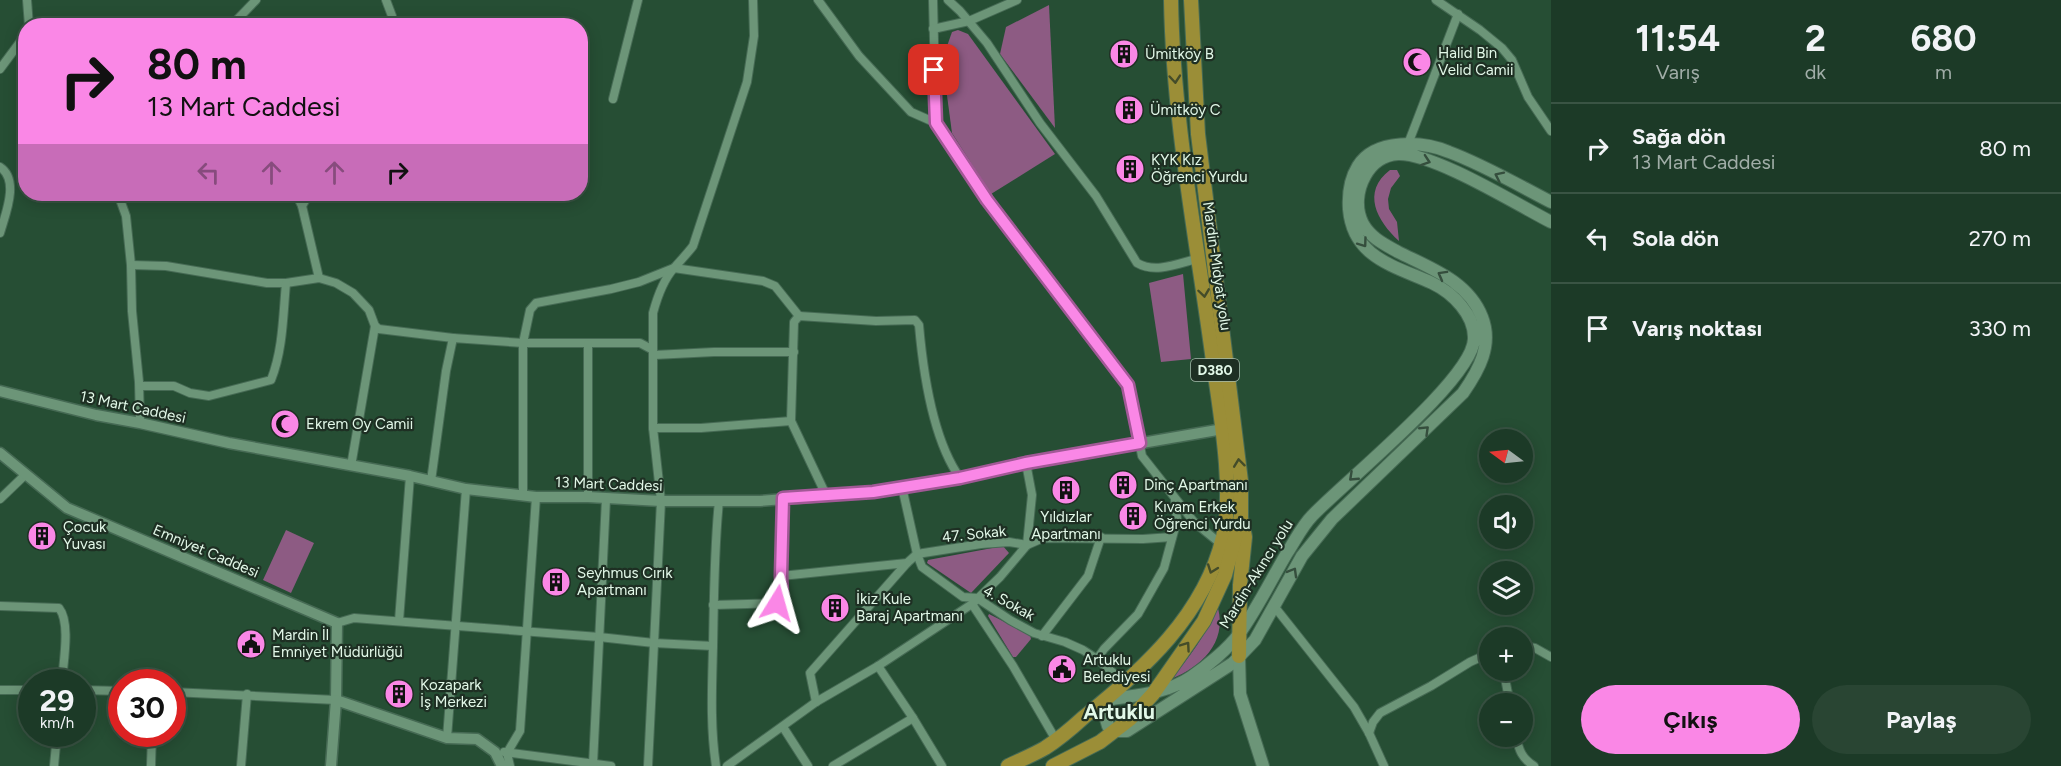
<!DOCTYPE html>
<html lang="tr">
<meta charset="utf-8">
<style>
:root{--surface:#1c3a27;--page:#294533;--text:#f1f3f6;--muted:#a0ada7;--line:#3a5444;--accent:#fa87e6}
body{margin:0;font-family:Figtree,sans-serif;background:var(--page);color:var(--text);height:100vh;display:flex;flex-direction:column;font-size:22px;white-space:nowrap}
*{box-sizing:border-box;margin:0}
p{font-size:20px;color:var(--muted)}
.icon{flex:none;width:33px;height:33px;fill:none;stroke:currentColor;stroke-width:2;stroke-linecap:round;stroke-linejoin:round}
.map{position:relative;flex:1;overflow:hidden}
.details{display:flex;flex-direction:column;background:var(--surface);width:510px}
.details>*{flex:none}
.top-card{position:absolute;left:18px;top:18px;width:570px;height:183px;border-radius:24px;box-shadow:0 3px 15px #0003,0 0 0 2px var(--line);background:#fa87e6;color:#111;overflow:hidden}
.needle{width:39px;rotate:285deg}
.tools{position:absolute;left:1479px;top:429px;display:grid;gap:12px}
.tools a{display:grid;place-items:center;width:54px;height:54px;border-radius:50%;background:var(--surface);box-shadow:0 3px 15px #0003,0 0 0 2px var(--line);font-size:30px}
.speed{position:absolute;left:18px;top:669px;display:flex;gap:12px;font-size:30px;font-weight:700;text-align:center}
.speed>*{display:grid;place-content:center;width:78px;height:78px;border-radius:50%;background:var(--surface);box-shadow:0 3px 15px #0003,0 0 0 2px var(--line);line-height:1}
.speed small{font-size:15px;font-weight:400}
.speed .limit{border:9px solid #d22;background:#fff;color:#111}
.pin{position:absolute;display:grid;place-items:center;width:51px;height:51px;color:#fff;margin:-26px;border-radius:12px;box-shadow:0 3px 9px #0006}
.me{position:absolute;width:66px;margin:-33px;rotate:8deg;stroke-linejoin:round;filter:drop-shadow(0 0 4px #0008)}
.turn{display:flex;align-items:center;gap:21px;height:126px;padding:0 30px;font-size:27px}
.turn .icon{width:78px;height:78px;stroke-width:2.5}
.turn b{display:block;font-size:42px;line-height:51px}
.lanes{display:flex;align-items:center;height:57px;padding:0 30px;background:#0003;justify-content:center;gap:30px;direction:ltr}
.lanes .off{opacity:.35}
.eta{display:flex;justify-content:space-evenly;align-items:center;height:102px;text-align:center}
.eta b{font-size:36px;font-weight:700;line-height:42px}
.primary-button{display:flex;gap:12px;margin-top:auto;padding:12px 30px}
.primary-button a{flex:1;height:69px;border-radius:36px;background:var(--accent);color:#111;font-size:24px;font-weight:700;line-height:69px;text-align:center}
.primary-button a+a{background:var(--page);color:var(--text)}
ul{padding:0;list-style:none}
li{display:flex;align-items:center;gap:18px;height:90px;padding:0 30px;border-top:2px solid var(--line)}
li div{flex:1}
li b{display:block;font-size:22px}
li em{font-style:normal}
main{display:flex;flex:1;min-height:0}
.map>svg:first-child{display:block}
</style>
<main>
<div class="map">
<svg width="1551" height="766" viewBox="0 0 1551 766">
<rect width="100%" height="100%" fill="#264e34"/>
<g fill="#8d5b83">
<polygon points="1049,5 1055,128 1000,54 1006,27"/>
<polygon points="958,30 968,34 1055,154 991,194 952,133 944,73 946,49 952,32"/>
<path d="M1390 170H1397L1400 176 1391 188 1388 199 1389 209 1397 222 1399 241C1377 221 1361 192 1390 170Z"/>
<polygon points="1183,274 1191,359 1161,362 1149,283"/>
<polygon points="286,530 314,543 291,593 263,580"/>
<polygon points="1003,546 1009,553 971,593 927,563 928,560"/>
<path d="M1218 608C1227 643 1201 667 1171 679 1190 657 1205 635 1218 608Z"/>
<polygon points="989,614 1030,635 1031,639 1016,657 1013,657 988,616"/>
</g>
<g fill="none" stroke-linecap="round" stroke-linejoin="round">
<g stroke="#466a54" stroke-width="10">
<g id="minor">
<polyline points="27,0 29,26"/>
<polyline points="386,0 392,16 390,26"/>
<polyline points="818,0 859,56 911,112 936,123"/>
<polyline points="933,0 936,123 987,200 1128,385 1142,456 1194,522 1221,544"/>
<path d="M948 0 960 11 987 43 1040 123 1096 196 1137 263C1156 274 1179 263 1200 258"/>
<polyline points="1436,0 1480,30 1502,48 1512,60 1528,97 1551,131"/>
<polyline points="231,26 256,0"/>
<polyline points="933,29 969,21 1017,0"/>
<polyline points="0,69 26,34"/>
<polyline points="613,99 638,0"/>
<polyline points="1408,144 1458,14"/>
<path d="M0 167C20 180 5 215 0 233"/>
<polyline points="118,194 126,216 131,265 132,311 139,382 140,423"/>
<polyline points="296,194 302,206"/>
<polyline points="309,194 302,206 319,278"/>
<polyline points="131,265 166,266 267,283 286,283 319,278 336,283 353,293 369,310 375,326 379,329 453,338"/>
<polyline points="654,355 714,352 794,352"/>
<path d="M140 386H174L190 393 209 396 271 380C283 350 283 316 286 283"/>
<polyline points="653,428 701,428 791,421"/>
<polyline points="351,466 375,326"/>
<polyline points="431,481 446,371 453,338 523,343 640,343 653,350"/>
<polyline points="902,487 917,554 922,567 963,597 977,598 1010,620 1034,633 1065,642 1083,650 1097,659 1124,682"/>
<path d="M826 495 791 421 794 322 799 316 876 321 915 320 919 325C923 371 933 440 960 478"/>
<polyline points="523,496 523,343 530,310 536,303 611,289 639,282 674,268 763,281 775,286 799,316"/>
<polyline points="588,497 588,344"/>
<polyline points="0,499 25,475"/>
<polyline points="781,576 907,563 917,554 981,544 1009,542 1027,545 1043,538 1143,539 1172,537"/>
<polyline points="972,604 1013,666 1056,740"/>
<polyline points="713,605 777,603 782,596 781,576 783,498"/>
<path d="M0 606 59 608C71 623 63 663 62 682"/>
<polyline points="1274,606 1354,707 1369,733 1384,766"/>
<polyline points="399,621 410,476"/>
<polyline points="337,623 354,618 599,637 654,643 713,646"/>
<polyline points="1042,636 1088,576 1101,537"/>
<polyline points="1522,646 1535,648 1551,657"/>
<polyline points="1097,659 1104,649 1138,614 1164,568 1177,520 1175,500"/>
<polyline points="878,666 913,718 942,766"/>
<polyline points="1498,670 1505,678 1510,704"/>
<polyline points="0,690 32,690"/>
<polyline points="82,690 122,691"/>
<polyline points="172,692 336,700"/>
<polyline points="816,702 810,673 907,563"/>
<polyline points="783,727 808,766"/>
<polyline points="1369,733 1373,722 1380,713 1431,686 1470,662 1490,653"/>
<path d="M1516 736C1519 751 1522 758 1534 766"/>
<polyline points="447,738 466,489"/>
<polyline points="504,752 611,766"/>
<polyline points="593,764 606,499"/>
<polyline points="54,766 57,734"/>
<polyline points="151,766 152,734"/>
<polyline points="241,766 247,694"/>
<polyline points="510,766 507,753 520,731 536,497"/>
<path d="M648 766 661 501 653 428V313C657 298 664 279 674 268 680 261 687 254 693 246L747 82 754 36 753 0"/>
<path d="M716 766C710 726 712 687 713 647 714 598 714 550 719 501"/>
<polyline points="727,766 816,702 878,666 972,604 1000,577 1027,545 1032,495 1026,463"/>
<polyline points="833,766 913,718"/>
</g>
</g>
<g stroke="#466a54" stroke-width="13">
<g id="tertiary">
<polyline points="0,391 96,415 140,423 229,443 410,476 466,489 536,497 588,497 661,501 760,501 873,492 960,478 1026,463 1223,429"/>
<polyline points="0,453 67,508 337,623 336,700 447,738 477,739 495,752 502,766"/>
<polyline points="331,766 336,700"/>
</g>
</g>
<g stroke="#466a54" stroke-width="14">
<g id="secondary">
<path d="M1551 202C1518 185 1484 165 1449 152 1423 141 1375 138 1358 166 1350 179 1348 194 1349 209 1353 258 1395 266 1432 283 1453 293 1475 315 1474 339 1473 379 1343 483 1312 516 1302 526 1295 541 1287 553 1271 580 1257 609 1239 634 1228 649 1206 667 1191 677 1166 694 1135 695 1106 700L1104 712 1108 726 1116 731H1127L1233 663 1255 640 1302 556 1332 519 1463 393C1479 370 1493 345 1482 317 1468 281 1430 268 1398 252 1384 244 1371 238 1363 224 1355 209 1357 190 1365 176 1372 163 1383 155 1398 154 1434 153 1516 204 1551 222"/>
<polyline points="1239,656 1240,694 1263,766"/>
</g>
</g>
<g stroke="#466a54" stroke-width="16">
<g id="trunk">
<polyline points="1239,656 1240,585 1245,537 1242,521"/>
<path d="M1008 766C1020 760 1033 755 1045 748 1059 739 1072 728 1084 717 1143 670 1205 614 1223 537 1234 486 1220 413 1213 361 1197 241 1173 121 1171 0"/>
<polyline points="1053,766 1100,742 1130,719 1153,694 1204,621 1225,575 1241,516 1241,481 1198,134 1191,0"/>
</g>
</g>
<use href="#minor" stroke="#6c9578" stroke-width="8"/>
<use href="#tertiary" stroke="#6c9578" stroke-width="10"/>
<use href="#secondary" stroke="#6c9578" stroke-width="12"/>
<use href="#trunk" stroke="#9b8e37" stroke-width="14"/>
</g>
<defs><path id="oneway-chevron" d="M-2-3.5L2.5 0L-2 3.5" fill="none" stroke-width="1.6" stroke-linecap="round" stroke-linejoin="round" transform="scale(1.5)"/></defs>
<g stroke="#444c29">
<use href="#oneway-chevron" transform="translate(1175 79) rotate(85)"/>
<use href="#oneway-chevron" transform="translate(1204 293) rotate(82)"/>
<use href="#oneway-chevron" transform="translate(1239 463) rotate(-97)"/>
<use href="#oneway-chevron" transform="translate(1212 569) rotate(110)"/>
<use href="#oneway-chevron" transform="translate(1186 646) rotate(-55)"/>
</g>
<g stroke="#354e3d">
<use href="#oneway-chevron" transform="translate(1426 161) rotate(19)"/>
<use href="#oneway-chevron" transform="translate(1499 176) rotate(-154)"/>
<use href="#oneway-chevron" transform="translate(1363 243) rotate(54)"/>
<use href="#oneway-chevron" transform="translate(1442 275) rotate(-151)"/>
<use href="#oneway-chevron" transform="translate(1425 430) rotate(-44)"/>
<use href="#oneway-chevron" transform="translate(1353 477) rotate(137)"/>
<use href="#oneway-chevron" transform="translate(1293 572) rotate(-60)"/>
</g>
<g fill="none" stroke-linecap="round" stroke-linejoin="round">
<g stroke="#a25896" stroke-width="15">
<polyline id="route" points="777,603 782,596 781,576 783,498 873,492 960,478 1026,463 1140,443 1128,385 987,200 936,123 934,70"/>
</g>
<use href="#route" stroke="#fa87e6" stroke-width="10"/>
</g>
<defs>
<g id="building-disc" transform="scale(1.5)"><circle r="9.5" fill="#fa87e6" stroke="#1e2f23"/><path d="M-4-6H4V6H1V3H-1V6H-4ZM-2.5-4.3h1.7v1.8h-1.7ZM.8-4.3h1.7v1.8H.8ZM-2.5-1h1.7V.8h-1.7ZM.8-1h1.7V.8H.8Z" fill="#111"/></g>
<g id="mosque-disc" transform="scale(1.5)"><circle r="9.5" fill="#fa87e6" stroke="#1e2f23"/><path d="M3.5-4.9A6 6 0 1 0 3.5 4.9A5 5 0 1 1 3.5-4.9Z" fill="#111"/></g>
<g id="civic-disc" transform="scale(1.5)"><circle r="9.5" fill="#fa87e6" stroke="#1e2f23"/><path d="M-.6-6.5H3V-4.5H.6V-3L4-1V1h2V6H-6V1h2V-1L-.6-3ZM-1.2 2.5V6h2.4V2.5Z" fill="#111"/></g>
</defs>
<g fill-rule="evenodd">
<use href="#building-disc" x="1124" y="54"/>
<use href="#mosque-disc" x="1417" y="62"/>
<use href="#building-disc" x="1129" y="110"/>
<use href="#building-disc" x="1130" y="169"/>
<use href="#mosque-disc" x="285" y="424"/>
<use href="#building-disc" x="1123" y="485"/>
<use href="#building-disc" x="1066" y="490"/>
<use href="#building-disc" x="1133" y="516"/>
<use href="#building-disc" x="42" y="536"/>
<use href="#building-disc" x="556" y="582"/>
<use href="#building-disc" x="835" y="608"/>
<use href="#civic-disc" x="251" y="644"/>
<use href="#civic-disc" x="1062" y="669"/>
<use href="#building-disc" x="399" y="694"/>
</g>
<g text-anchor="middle" stroke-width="4.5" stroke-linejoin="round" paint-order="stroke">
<rect fill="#1e2f23" stroke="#a7bcad" stroke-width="1.5" x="1191" y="359" width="48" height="22" rx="4.5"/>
<g font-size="14" font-weight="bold" fill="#e2f8e8">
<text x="1215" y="375">D380</text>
</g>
<g font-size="15" fill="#e2f8e8" stroke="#1e2f23" text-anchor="start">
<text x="1438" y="58">Halid Bin<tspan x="1438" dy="17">Velid Camii</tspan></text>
<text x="1145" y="59">Ümitköy B</text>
<text x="1150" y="115">Ümitköy C</text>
<text x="1151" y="165">KYK Kız<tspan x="1151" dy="17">Öğrenci Yurdu</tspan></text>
<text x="306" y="429">Ekrem Oy Camii</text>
<text x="1144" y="490">Dinç Apartmanı</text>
<text x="1154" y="512">Kıvam Erkek<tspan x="1154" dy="17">Öğrenci Yurdu</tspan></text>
<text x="1066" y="522" text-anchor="middle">Yıldızlar<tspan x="1066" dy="17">Apartmanı</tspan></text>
<text x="63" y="532">Çocuk<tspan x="63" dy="17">Yuvası</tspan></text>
<text x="577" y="578">Seyhmus Cırık<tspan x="577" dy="17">Apartmanı</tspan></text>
<text x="856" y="604">İkiz Kule<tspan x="856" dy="17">Baraj Apartmanı</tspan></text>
<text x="272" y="640">Mardin İl<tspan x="272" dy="17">Emniyet Müdürlüğü</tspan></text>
<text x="1083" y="665">Artuklu<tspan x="1083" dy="17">Belediyesi</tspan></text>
<text x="420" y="690">Kozapark<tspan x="420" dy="17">İş Merkezi</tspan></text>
</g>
<g font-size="15" fill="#e2f8e8" stroke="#1e2f23">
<text transform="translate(1217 266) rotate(82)" y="5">Mardin-Midyat yolu</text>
<text transform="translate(133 407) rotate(12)" y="5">13 Mart Caddesi</text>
<text transform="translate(609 484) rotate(2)" y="5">13 Mart Caddesi</text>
<text transform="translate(974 534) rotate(-6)" y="5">47. Sokak</text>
<text transform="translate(206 551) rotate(23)" y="5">Emniyet Caddesi</text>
<text transform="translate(1256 574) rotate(-58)" y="5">Mardin-Akıncı yolu</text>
<text transform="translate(1009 603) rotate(29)" y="5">4. Sokak</text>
</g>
<g font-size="21" font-weight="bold" fill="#e2f8e8" stroke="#1e2f23">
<text x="1119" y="719">Artuklu</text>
</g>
</g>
</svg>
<div class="tools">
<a><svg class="needle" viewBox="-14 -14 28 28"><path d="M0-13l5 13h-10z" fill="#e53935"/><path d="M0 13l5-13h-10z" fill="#a0ada7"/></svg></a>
<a><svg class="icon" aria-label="sound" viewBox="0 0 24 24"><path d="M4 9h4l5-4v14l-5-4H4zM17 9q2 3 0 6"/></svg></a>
<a><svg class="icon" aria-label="layers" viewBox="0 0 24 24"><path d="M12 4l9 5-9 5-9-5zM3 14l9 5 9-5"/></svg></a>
<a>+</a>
<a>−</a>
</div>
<div class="speed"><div>29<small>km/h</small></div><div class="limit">30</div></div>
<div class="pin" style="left:934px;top:70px;background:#d93025"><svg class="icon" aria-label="arrive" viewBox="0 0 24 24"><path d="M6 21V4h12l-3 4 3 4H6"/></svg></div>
<svg class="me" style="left:777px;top:603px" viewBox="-20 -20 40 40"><path d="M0-17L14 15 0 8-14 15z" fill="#fa87e6" stroke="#fff" stroke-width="4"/></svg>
<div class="top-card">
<div class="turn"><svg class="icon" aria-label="right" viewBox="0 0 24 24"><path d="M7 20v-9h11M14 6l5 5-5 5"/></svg><div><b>80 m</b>13 Mart Caddesi</div></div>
<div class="lanes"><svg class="icon off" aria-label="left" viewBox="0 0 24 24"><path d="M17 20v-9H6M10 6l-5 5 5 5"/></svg><svg class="icon off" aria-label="ahead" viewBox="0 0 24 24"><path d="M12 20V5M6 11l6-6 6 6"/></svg><svg class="icon off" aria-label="ahead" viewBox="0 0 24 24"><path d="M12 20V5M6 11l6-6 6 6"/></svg><svg class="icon" aria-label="right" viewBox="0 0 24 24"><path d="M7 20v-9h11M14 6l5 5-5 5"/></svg></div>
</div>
</div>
<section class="details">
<div class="eta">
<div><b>11:54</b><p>Varış</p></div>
<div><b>2</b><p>dk</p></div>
<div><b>680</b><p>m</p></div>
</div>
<ul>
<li><svg class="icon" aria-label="right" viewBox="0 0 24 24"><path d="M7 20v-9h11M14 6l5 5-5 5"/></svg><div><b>Sağa dön</b><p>13 Mart Caddesi</p></div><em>80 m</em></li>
<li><svg class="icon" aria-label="left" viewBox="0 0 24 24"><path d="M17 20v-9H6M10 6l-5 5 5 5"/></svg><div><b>Sola dön</b></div><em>270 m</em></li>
<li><svg class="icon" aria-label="arrive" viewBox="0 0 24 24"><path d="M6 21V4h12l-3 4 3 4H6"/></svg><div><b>Varış noktası</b></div><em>330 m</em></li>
</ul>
<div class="primary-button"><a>Çıkış</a><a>Paylaş</a></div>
</section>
</main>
